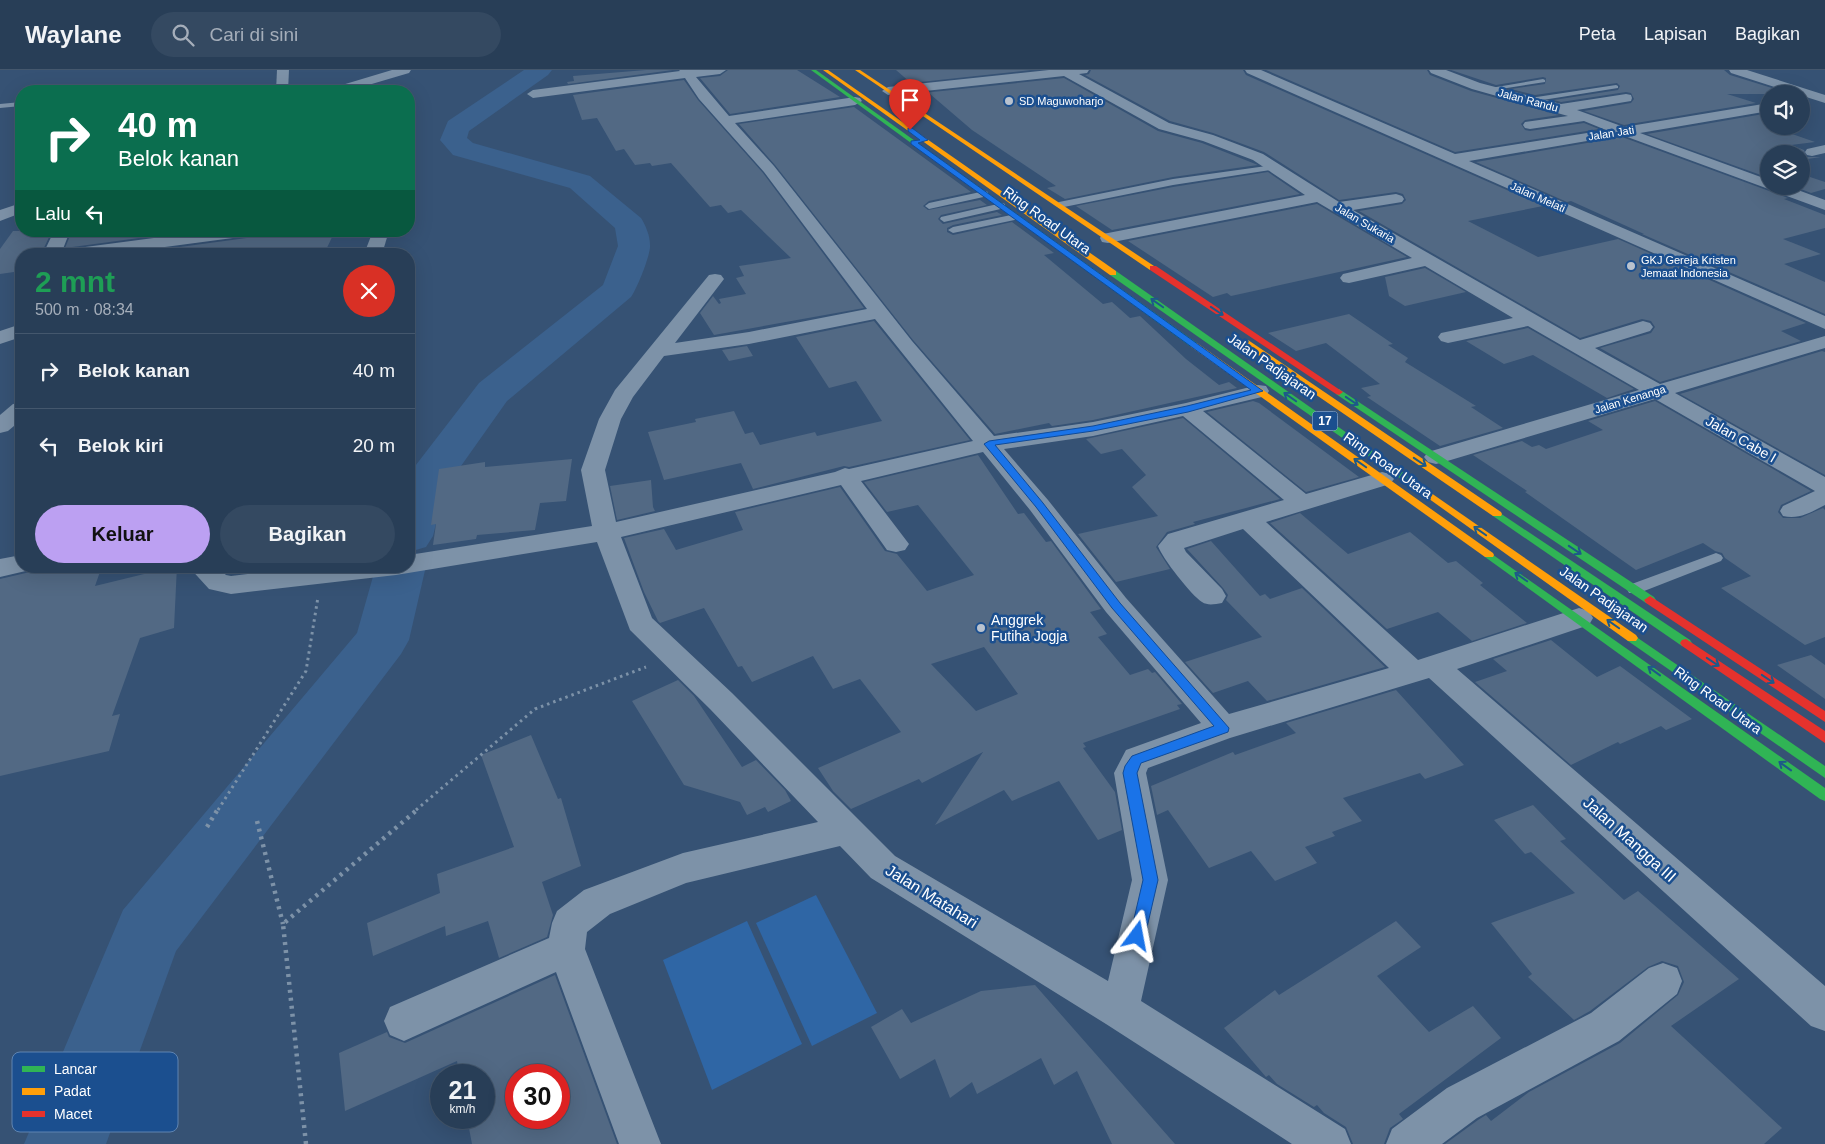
<!DOCTYPE html>
<html lang="id">
<meta charset="utf-8">
<style>
:root{--surface:#283e57;--page:#344961;--text:#f1f3f6;--muted:#a5aeba;--line:#44576d;--accent:#bca0f2}
body{margin:0;font-family:Arial,sans-serif;background:var(--page);color:var(--text);height:100vh;display:flex;flex-direction:column;font-size:19px;white-space:nowrap}
*{box-sizing:border-box;margin:0}
p{font-size:16px;color:var(--muted)}
.icon{flex:none;width:28px;height:28px;fill:none;stroke:currentColor;stroke-width:2;stroke-linecap:round;stroke-linejoin:round}
.map{position:relative;flex:1;overflow:hidden}
.sheet{position:absolute;left:15px;top:178px;width:400px;height:325px;display:flex;flex-direction:column;background:var(--surface);border-radius:20px;box-shadow:0 5px 20px #0002,0 0 0 1px var(--line)}
.sheet>*{flex:none}
.guide{position:absolute;left:15px;top:15px;width:400px;height:152px;border-radius:20px;box-shadow:0 5px 20px #0002,0 0 0 1px var(--line);background:#0b6e4f;color:#fff;overflow:hidden}
.buttons{position:absolute;left:1760px;top:15px;display:grid;gap:10px}
.buttons a{display:grid;place-items:center;width:50px;height:50px;border-radius:50%;background:var(--surface);box-shadow:0 5px 20px #0002,0 0 0 1px var(--line);font-size:25px}
.speed{position:absolute;left:430px;top:994px;display:flex;gap:10px;font-size:25px;font-weight:700;text-align:center}
.speed>*{display:grid;place-content:center;width:65px;height:65px;border-radius:50%;background:var(--surface);box-shadow:0 5px 20px #0002,0 0 0 1px var(--line);line-height:1}
.speed small{font-size:12px;font-weight:400}
.speed .limit{border:8px solid #d22;background:#fff;color:#111}
.pin{position:absolute;display:grid;place-items:center;width:42px;height:42px;color:#fff;margin:-51px -21px;border-radius:50% 50% 50% 0;rotate:-45deg;box-shadow:0 0 5px #0007}
.pin .icon{rotate:45deg}
.me{position:absolute;width:55px;margin:-28px;rotate:13deg;stroke-linejoin:round;filter:drop-shadow(0 0 4px #0008)}
.turn{display:flex;align-items:center;gap:18px;height:105px;padding:0 20px;font-size:22px}
.turn .icon{width:65px;height:65px;stroke-width:2.5}
.turn b{display:block;font-size:35px;line-height:42px}
.then{display:flex;align-items:center;height:48px;padding:0 20px;background:#0003;gap:10px;font-size:19px}
.round{display:grid;place-items:center;flex:none;width:52px;height:52px;border-radius:26px;background:var(--page)}
.overview{display:flex;align-items:center;justify-content:space-between;height:85px;padding:0 20px}
h1{font-size:30px;font-weight:800;line-height:38px;color:#1e9e55}
.button{display:flex;gap:10px;margin-top:auto;padding:10px 20px}
.button a{flex:1;height:58px;border-radius:30px;background:var(--accent);color:#111;font-size:20px;font-weight:800;line-height:58px;text-align:center}
.button a+a{background:var(--page);color:var(--text)}
ul{padding:0;list-style:none}
li{display:flex;align-items:center;gap:15px;height:75px;padding:0 20px;border-top:1px solid var(--line)}
li div{flex:1}
li b{display:block;font-size:19px}
li em{font-style:normal}
header{display:flex;align-items:center;gap:30px;box-sizing:border-box;height:70px;padding:0 25px;background:var(--surface);border-bottom:1px solid var(--line)}
header strong{font-size:24px}
nav{display:flex;gap:28px;margin-inline-start:auto;font-size:18px}
.search{width:350px;height:45px;background:var(--page);display:flex;align-items:center;gap:12px;box-sizing:border-box;padding:0 18px;border-radius:28px;color:var(--muted);font-size:19px}
.map>svg:first-child{display:block}
</style>
<header>
<strong>Waylane</strong>
<div class="search"><svg class="icon" aria-label="search" viewBox="0 0 24 24"><circle cx="10" cy="10" r="6"/><path d="M15 15l6 6"/></svg>Cari di sini</div>
<nav><a>Peta</a><a>Lapisan</a><a>Bagikan</a></nav>
</header>
<div class="map">
<svg width="1825" height="1074" viewBox="0 0 1825 1074">
<rect width="100%" height="100%" fill="#365274"/>
<g fill="#2f66a5">
<polygon points="816,825 877,943 812,976 756,853"/>
<polygon points="747,851 802,974 712,1020 663,890"/>
</g>
<g fill="none" stroke-linecap="round" stroke-linejoin="round">
<path fill="#3b618d" fill-rule="evenodd" d="M524 0H552L548 5 469 61 467 68 473 73 590 106 641 148C646 156 650 166 650 175 651 184 637 219 631 227L507 331 444 420 433 466 426 477 409 482 419 484 426 496 409 570 401 584 176 881 106 1074H24L123 840 357 563 376 496H409V404L479 313 603 215 618 176 615 158 570 118 453 85 440 70 448 51Z"/>
</g>
<g fill="#526984" fill-rule="evenodd">
<polygon points="646,0 673,0 568,14 567,12 574,11 573,6"/>
<polygon points="728,0 797,0 840,27 730,44 700,8 720,6"/>
<polygon points="896,0 1031,0 911,13"/>
<polygon points="1091,0 1243,0 1246,5 1543,136 1468,151 1538,187 1618,169 1806,253 1781,261 1801,271 1660,312 1600,278 1651,263 1655,257 1651,251 1642,249 1580,268 1359,141 1402,134 1406,130 1403,124 1396,122 1339,130 1264,82 1213,63 1170,51 1085,5 1089,4"/>
<polygon points="1266,0 1427,0 1430,5 1471,21 1559,45 1525,50 1521,54 1525,60 1530,61 1584,53 1599,59 1455,82"/>
<polygon points="1451,0 1724,0 1730,5 1782,21 1782,24 1727,24 1756,33 1624,55 1584,41 1631,33 1634,29 1631,23 1626,22 1561,32 1554,30 1618,20 1620,16 1617,13 1535,25 1511,19 1545,14 1546,8 1543,7 1496,15"/>
<polygon points="1064,8 1158,61 1202,73 1258,95 1173,107 1065,129 1047,118 1056,116 972,60 930,24 923,23"/>
<polygon points="684,10 698,30 763,103 864,238 714,265 700,243 713,226 719,234 721,233 719,229 746,224 736,208 744,206 739,196 791,188 741,140 728,143 721,135 710,137 671,93 652,96 650,93 635,95 624,79 616,81 597,48 582,50 573,25"/>
<polygon points="854,37 971,122 929,131 923,136 928,140 980,130 987,135 941,145 938,149 943,154 997,142 1002,145 953,155 947,158 947,162 953,165 1012,152 1054,183 1044,185 1103,234 1112,232 1130,248 1140,246 1186,289 1219,315 1229,312 1237,318 1093,350 1052,356 1049,353 995,364 913,270 775,95 739,54"/>
<polygon points="1769,43 1769,56 1784,56 1775,58 1815,72 1791,75 1804,80 1807,87 1821,87 1801,90 1801,84 1769,84 1769,108 1647,64"/>
<polygon points="1622,67 1788,128 1784,129 1825,145 1825,158 1783,169 1821,184 1784,194 1825,212 1825,244 1642,164 1644,164 1571,131 1567,132 1476,92"/>
<polygon points="1268,102 1300,124 1112,160 1076,136 1173,117"/>
<polygon points="1801,104 1825,112 1825,119 1811,123 1793,116 1801,116"/>
<polygon points="1317,134 1407,187 1231,226 1227,223 1213,227 1128,171"/>
<polygon points="13,161 52,161 41,184 21,184 21,201 0,204 0,179"/>
<polygon points="72,161 191,161 65,178"/>
<polygon points="258,161 335,161 324,184 128,184 254,167"/>
<polygon points="1425,198 1466,222 1405,236 1389,226 1385,207"/>
<polygon points="1349,244 1393,274 1388,275 1408,288 1405,292 1476,336 1471,337 1503,358 1440,376 1367,327 1371,326 1361,318 1380,314 1326,273 1296,281 1268,263"/>
<polygon points="874,251 970,370 849,397 844,396 753,419 741,393 664,410 648,362 696,352 695,349 734,341 745,364 753,362 760,375 815,362 817,366 882,351 856,311 829,318 796,267"/>
<polygon points="1528,258 1634,319 1607,328 1533,285 1504,294 1466,271"/>
<polygon points="747,276 753,286 729,291 722,280"/>
<polygon points="1822,281 1825,282 1825,405 1680,324"/>
<polygon points="1253,331 1259,333 1359,407 1306,422 1207,342"/>
<polygon points="1655,331 1811,421 1781,435 1778,442 1783,448 1800,448 1823,438 1825,440 1825,567 1805,575 1721,518 1751,506 1725,488 1722,483 1715,481 1703,473 1636,500 1525,422 1527,421 1473,385 1522,371 1532,377 1539,375 1546,379 1603,360 1588,351"/>
<polygon points="1183,348 1280,429 1193,452 1195,454 1167,462 1156,477 1170,499 1116,512 1078,464 1158,446 1132,417 1146,405 1122,379 1101,384 1086,369"/>
<path d="M978 385 1018 444 1024 443 1046 472 1051 471 1101 539 1090 542 1107 564 1098 567 1130 605 1148 599 1152 603 1155 602 1182 634 1177 635 1180 639 1083 673 1086 677 1083 678 1115 722 1122 760 1098 770 1059 711 1012 731 1004 720 935 755 983 682 922 713 919 709 851 739 833 721 818 698 901 662 860 609 833 619 813 586 752 612 742 596 738 597 704 538 660 553 658 551 644 522 624 468 664 459 676 480 743 460 735 442 840 417 885 481 897 484 927 521 974 505 918 435 887 442 864 412ZM984 577 1018 624 976 641 931 594Z"/>
<polygon points="572,389 566,431 540,433 535,460 477,465 476,469 433,475 436,454 431,455 439,399 485,392 485,397"/>
<polygon points="651,410 653,437 655,441 617,450 610,416"/>
<polygon points="1300,443 1348,484 1410,462 1448,493 1456,491 1483,513 1480,515 1527,553 1472,571 1438,542 1387,559 1270,453"/>
<polygon points="1211,471 1260,526 1265,524 1270,529 1302,518 1385,597 1267,631 1248,611 1213,623 1185,592 1262,567 1226,530 1228,525 1223,518 1187,479"/>
<polygon points="35,496 102,496 95,516 177,496 174,558 140,568 112,646 120,644 109,681 0,706 0,509 30,502"/>
<polygon points="1551,570 1597,607 1620,596 1692,649 1666,660 1661,656 1620,674 1618,672 1571,695 1475,612 1507,601 1493,589"/>
<polygon points="1811,585 1825,595 1825,629 1777,595"/>
<polygon points="678,610 694,626 742,697 756,690 785,720 791,731 768,742 765,737 747,745 740,732 684,715 632,631"/>
<polygon points="1396,620 1464,695 1425,709 1420,703 1343,728 1362,751 1332,762 1335,766 1305,777 1317,793 1275,811 1251,781 1209,798 1168,740 1157,745 1151,716 1233,682 1235,685 1296,663 1286,653"/>
<polygon points="531,665 558,729 561,728 581,796 542,812 553,845 547,867 499,888 488,851 446,866 445,856 373,886 367,853 440,823 437,804 514,777 481,685"/>
<polygon points="1533,735 1566,769 1560,771 1624,830 1638,821 1739,909 1671,956 1782,1058 1764,1074 1445,1074 1478,1050 1486,1045 1491,1051 1529,1022 1620,973 1678,925 1684,912 1678,896 1662,891 1648,897 1590,941 1574,950 1528,907 1532,904 1491,853 1575,823 1531,782 1525,784 1494,750"/>
<polygon points="1396,851 1421,877 1377,906 1429,962 1473,936 1501,968 1399,1044 1403,1049 1390,1058 1384,1074 1353,1074 1346,1057 1324,1043 1317,1035 1314,1037 1277,1014 1269,1005 1266,1007 1224,958 1275,920 1279,925"/>
<path d="M555 905 617 1074H472L467 1048H484V1005H459L457 991 345 1041 339 983 387 962 389 967 405 973ZM516 1005H559V1048H516Z"/>
<polygon points="1035,915 1175,1074 1112,1074 1077,1001 1054,1015 1041,988 977,1024 972,1012 950,1028 935,989 900,1009 871,957 902,939 911,953 981,921"/>
</g>
<g fill="none" stroke-linecap="round" stroke-linejoin="round">
<g stroke="#7d92a8" stroke-width="3" stroke-dasharray="2.5 4" stroke-linecap="butt">
<polyline points="218,740 306,601 318,527"/>
<polyline points="416,740 535,639 646,597"/>
</g>
<g stroke="#7d92a8" stroke-width="4.5" stroke-dasharray="3 5" stroke-linecap="butt">
<polyline points="257,751 283,854"/>
<polyline points="207,757 218,739"/>
<polyline points="306,1074 283,854 418,739"/>
</g>
<g fill="#7d92a8" fill-rule="evenodd">
<polygon points="1543,9 1545,10 1545,12 1488,21 1485,19"/>
<polygon points="1616,15 1618,16 1618,18 1530,32 1526,30 1530,28"/>
<polygon points="21,32 21,36 0,38 0,34"/>
<polygon points="1274,95 1278,97 1277,99 1173,115 1059,138 1055,135 1059,132 1173,109"/>
<polygon points="985,121 988,122 988,126 929,139 925,136 929,133"/>
<polygon points="1002,133 1005,134 1005,138 944,152 940,149 941,147"/>
<polygon points="1016,144 1020,147 1019,149 953,163 948,160 953,157"/>
<polygon points="1716,483 1721,485 1723,488 1721,491 1639,523 1629,523 1627,519 1629,515"/>
</g>
<g fill="#7d92a8" fill-rule="evenodd">
<polygon points="277,0 289,0 288,21 276,21"/>
<polygon points="392,0 411,0 409,3 348,21 330,21 332,18"/>
<path d="M679 0H726L720 4 696 7 729 46 855 27 860 28 862 31 855 35 735 53 774 96 912 271 994 366 1093 352 1186 333 1258 315 1266 316 1269 321 1266 326 1203 341 1306 424 1382 402 1390 404 1394 409 1390 414 1266 452 1418 590 1579 538 1589 541 1593 548 1589 555 1457 599 1825 916V961L1811 956 1429 608 1230 668 1148 698 1146 703 1168 810 1141 931 1345 1059 1351 1074H1292L1106 954 871 808 840 776 686 813 610 844 587 862 585 879 661 1074H619L556 902 404 971 390 965 384 951 390 937 549 868 552 853 557 841 584 820 683 783 818 752 710 639 630 560 597 472 396 505 231 524 209 519 188 496H217L226 505 231 506 316 496H409V485L592 456 581 400 599 349 615 320 709 205 715 204 721 205 724 209 675 273 749 262 867 239 764 102 699 29 685 8 533 28 527 24 533 20 680 1ZM875 249 973 371 849 399 845 398 835 402 616 452 605 400 621 349 633 327 664 286 749 274ZM1183 346 1284 430 1168 464 1158 476C1162 488 1192 526 1202 532 1208 536 1215 534 1222 533L1226 526 1222 519 1186 482 1184 478 1243 459 1389 598 1229 644 1126 528 1048 430 1004 379 1093 366ZM983 382 1030 440 1106 542 1201 653 1126 680 1114 703 1132 810 1108 911 895 786 732 623 652 548 621 467 841 415 887 480 896 482 905 480 909 474 861 411Z"/>
<path d="M1049 0H1089L1087 3 1079 4 1169 53 1213 65 1263 84 1339 132 1396 124 1402 126 1404 129 1402 132 1353 140 1580 270 1643 251 1650 253 1653 257 1650 261 1595 278 1660 314 1825 266V278L1675 323 1825 407V435C1811 442 1799 450 1783 446L1780 441 1783 436 1815 421 1655 329 1444 392 1436 394 1428 392 1424 387 1428 382 1639 320 1528 256 1448 273 1441 271 1438 267 1441 263 1513 248 1425 196 1349 213 1343 212 1340 208 1343 204 1412 188 1317 132 1108 173 1102 172 1100 168 1102 164 1108 163 1305 125 1253 90 1203 71 1159 59 1064 6 888 25 882 21 888 17Z"/>
<polygon points="1245,0 1261,0 1455,84 1606,60 1584,51 1530,59 1525,58 1523,55 1525,52 1568,46 1472,19 1431,3 1429,0 1446,0 1480,13 1561,34 1626,24 1631,25 1632,28 1631,31 1577,40 1624,57 1769,33 1769,41 1640,63 1769,110 1769,116 1787,116 1825,130 1825,140 1622,65 1469,91 1825,246 1825,259 1247,3"/>
<polygon points="1729,0 1747,0 1825,25 1825,33 1731,3"/>
<polygon points="1825,75 1825,83 1812,86 1807,85 1805,82 1807,79"/>
<polygon points="21,133 21,143 0,151 0,140"/>
<polygon points="54,161 70,161 61,184 43,184"/>
<polygon points="207,161 256,161 254,165 248,166 112,184 61,184 64,180 70,179"/>
<polygon points="373,161 389,161 382,184 364,184"/>
<polygon points="21,254 21,267 0,274 0,261"/>
<polygon points="21,333 21,350 8,361 0,363 0,345 13,334"/>
<polygon points="21,485 21,496 33,496 30,500 0,507 0,489"/>
<polygon points="1663,893 1677,898 1682,911 1677,924 1619,971 1477,1048 1442,1074 1386,1074 1392,1059 1447,1018 1591,943 1649,898"/>
</g>
<g fill="#30b455" fill-rule="evenodd">
<polygon points="811,0 816,0 1197,273 1197,277 1191,277"/>
<polygon points="1110,201 1116,201 1424,417 1426,419 1424,421 1418,421 1110,205"/>
<polygon points="1339,319 1654,527 1656,530 1654,533 1646,533 1336,324 1336,320"/>
<polygon points="1497,441 1690,570 1692,573 1690,576 1682,576 1493,446 1492,444 1493,442"/>
<polygon points="1489,482 1825,718 1825,731 1820,729 1485,487 1484,485 1485,483"/>
<polygon points="1632,564 1825,696 1825,708 1628,571 1626,568"/>
</g>
<g fill="#ff9f0a" fill-rule="evenodd">
<polygon points="823,0 828,0 1116,201 1116,205 1110,205"/>
<polygon points="855,0 860,0 1157,198 1150,200"/>
<polygon points="1242,270 1248,270 1501,442 1502,444 1501,446 1493,446 1242,274"/>
<polygon points="1191,273 1197,273 1493,483 1494,485 1493,487 1485,487 1191,277"/>
<polygon points="1421,416 1636,565 1638,568 1636,571 1628,571 1418,421 1416,419 1418,417"/>
</g>
<g fill="#e5322d" fill-rule="evenodd">
<polygon points="1150,196 1156,196 1343,322 1339,325 1336,324 1150,200"/>
<polygon points="1650,526 1825,641 1825,652 1646,533 1644,530"/>
<polygon points="1686,569 1825,661 1825,673 1682,576 1680,573 1682,570"/>
</g>
</g>
<defs><path id="oneway-shaft" d="M-6 0H5M1.5-3L5.5 0L1.5 3" fill="none" stroke-width="1.6" stroke-linecap="round" stroke-linejoin="round" transform="scale(1.25)"/></defs>
<g stroke="#1d5989">
<use href="#oneway-shaft" transform="translate(1157 233) rotate(-145)"/>
<use href="#oneway-shaft" transform="translate(1217 241) rotate(34)"/>
<use href="#oneway-shaft" transform="translate(1290 327) rotate(-145)"/>
<use href="#oneway-shaft" transform="translate(1352 331) rotate(34)"/>
<use href="#oneway-shaft" transform="translate(1420 392) rotate(34)"/>
<use href="#oneway-shaft" transform="translate(1360 393) rotate(-145)"/>
<use href="#oneway-shaft" transform="translate(1480 461) rotate(-145)"/>
<use href="#oneway-shaft" transform="translate(1575 480) rotate(34)"/>
<use href="#oneway-shaft" transform="translate(1521 507) rotate(-145)"/>
<use href="#oneway-shaft" transform="translate(1613 554) rotate(-145)"/>
<use href="#oneway-shaft" transform="translate(1713 592) rotate(34)"/>
<use href="#oneway-shaft" transform="translate(1654 601) rotate(-144)"/>
<use href="#oneway-shaft" transform="translate(1768 609) rotate(34)"/>
<use href="#oneway-shaft" transform="translate(1785 696) rotate(-144)"/>
</g>
<polygon fill="#1a73e8" stroke="#114b97" points="908,58 912,58 928,70 918,73 1263,321 1188,342 1093,361 995,375 1043,433 1120,533 1229,658 1228,662 1141,693 1137,703 1158,810 1145,866 1143,871 1137,873 1132,871 1130,866 1143,810 1123,703 1125,696 1132,686 1214,656 1112,538 1036,437 984,374 989,371 1093,356 1187,336 1251,320 911,74 911,71 920,70 908,61"/>
<g fill="#b9c2ce" stroke="#1b4f8f" stroke-width="2">
<circle cx="1009" cy="31" r="5"/>
<circle cx="1631" cy="196" r="5"/>
<circle cx="981" cy="558" r="5"/>
</g>
<g text-anchor="middle" stroke-width="5" stroke-linejoin="round" paint-order="stroke">
<g font-size="11" fill="#fff" stroke="#1b4f8f">
<text transform="translate(1528 30) rotate(15)" y="4">Jalan Randu</text>
<text transform="translate(1611 63) rotate(-9)" y="4">Jalan Jati</text>
<text transform="translate(1538 127) rotate(24)" y="4">Jalan Melati</text>
<text transform="translate(1365 153) rotate(30)" y="4">Jalan Sukaria</text>
<text transform="translate(1630 329) rotate(-17)" y="4">Jalan Kenanga</text>
</g>
<g font-size="11" fill="#fff" stroke="#1b4f8f" text-anchor="start">
<text x="1019" y="35">SD Maguwoharjo</text>
<text x="1641" y="194">GKJ Gereja Kristen<tspan x="1641" dy="13">Jemaat Indonesia</tspan></text>
</g>
<rect fill="#1b4f8f" stroke="#bbcadd" stroke-width="1" x="1312.5" y="341.5" width="25" height="19" rx="4"/>
<g font-size="12" font-weight="bold" fill="#fff">
<text x="1325" y="355">17</text>
</g>
<g font-size="14" fill="#fff" stroke="#1b4f8f">
<text transform="translate(1047 150) rotate(36)" y="5">Ring Road Utara</text>
<text transform="translate(1272 296) rotate(35)" y="5">Jalan Padjajaran</text>
<text transform="translate(1741 369) rotate(30)" y="5">Jalan Cabe I</text>
<text transform="translate(1388 395) rotate(35)" y="5">Ring Road Utara</text>
<text transform="translate(1604 529) rotate(35)" y="5">Jalan Padjajaran</text>
<text transform="translate(1718 630) rotate(36)" y="5">Ring Road Utara</text>
</g>
<g font-size="14" fill="#fff" stroke="#1b4f8f" text-anchor="start">
<text x="991" y="555">Anggrek<tspan x="991" dy="16">Futiha Jogja</tspan></text>
</g>
<g font-size="16" fill="#fff" stroke="#1b4f8f">
<text transform="translate(1630 769) rotate(42)" y="6">Jalan Mangga III</text>
<text transform="translate(932 826) rotate(32)" y="6">Jalan Matahari</text>
</g>
</g>
<rect x="12" y="982" width="166" height="80" rx="8" fill="#1b4f8f" stroke="#5f84b1" stroke-width="1"/>
<rect x="22" y="996" width="23" height="6" fill="#30b455"/>
<rect x="22" y="1018" width="23" height="7" fill="#ff9f0a"/>
<rect x="22" y="1041" width="23" height="6" fill="#e5322d"/>
<g font-size="14" fill="#fff">
<text x="54" y="1004">Lancar</text>
<text x="54" y="1026">Padat</text>
<text x="54" y="1049">Macet</text>
</g>
</svg>
<div class="buttons">
<a><svg class="icon" aria-label="sound" viewBox="0 0 24 24"><path d="M4 9h4l5-4v14l-5-4H4zM17 9q2 3 0 6"/></svg></a>
<a><svg class="icon" aria-label="layers" viewBox="0 0 24 24"><path d="M12 4l9 5-9 5-9-5zM3 14l9 5 9-5"/></svg></a>
</div>
<div class="speed"><div>21<small>km/h</small></div><div class="limit">30</div></div>
<div class="pin" style="left:910px;top:60px;background:#d93025"><svg class="icon" aria-label="arrive" viewBox="0 0 24 24"><path d="M6 21V4h12l-3 4 3 4H6"/></svg></div>
<svg class="me" style="left:1137px;top:866px" viewBox="-20 -20 40 40"><path d="M0-17L14 15 0 8-14 15z" fill="#1a73e8" stroke="#fff" stroke-width="4"/></svg>
<div class="guide">
<div class="turn"><svg class="icon" aria-label="right" viewBox="0 0 24 24"><path d="M7 20v-9h11M14 6l5 5-5 5"/></svg><div><b>40 m</b>Belok kanan</div></div>
<div class="then">Lalu<svg class="icon" aria-label="left" viewBox="0 0 24 24"><path d="M17 20v-9H6M10 6l-5 5 5 5"/></svg></div>
</div>
<section class="sheet">
<div class="overview"><div><h1>2 mnt</h1><p>500 m · 08:34</p></div><a class="round" style="background:#d93025;color:#fff"><svg class="icon" aria-label="close" viewBox="0 0 24 24"><path d="M6 6l12 12M18 6L6 18"/></svg></a></div>
<ul>
<li><svg class="icon" aria-label="right" viewBox="0 0 24 24"><path d="M7 20v-9h11M14 6l5 5-5 5"/></svg><div><b>Belok kanan</b></div><em>40 m</em></li>
<li><svg class="icon" aria-label="left" viewBox="0 0 24 24"><path d="M17 20v-9H6M10 6l-5 5 5 5"/></svg><div><b>Belok kiri</b></div><em>20 m</em></li>
</ul>
<div class="button"><a>Keluar</a><a>Bagikan</a></div>
</section>
</div>
